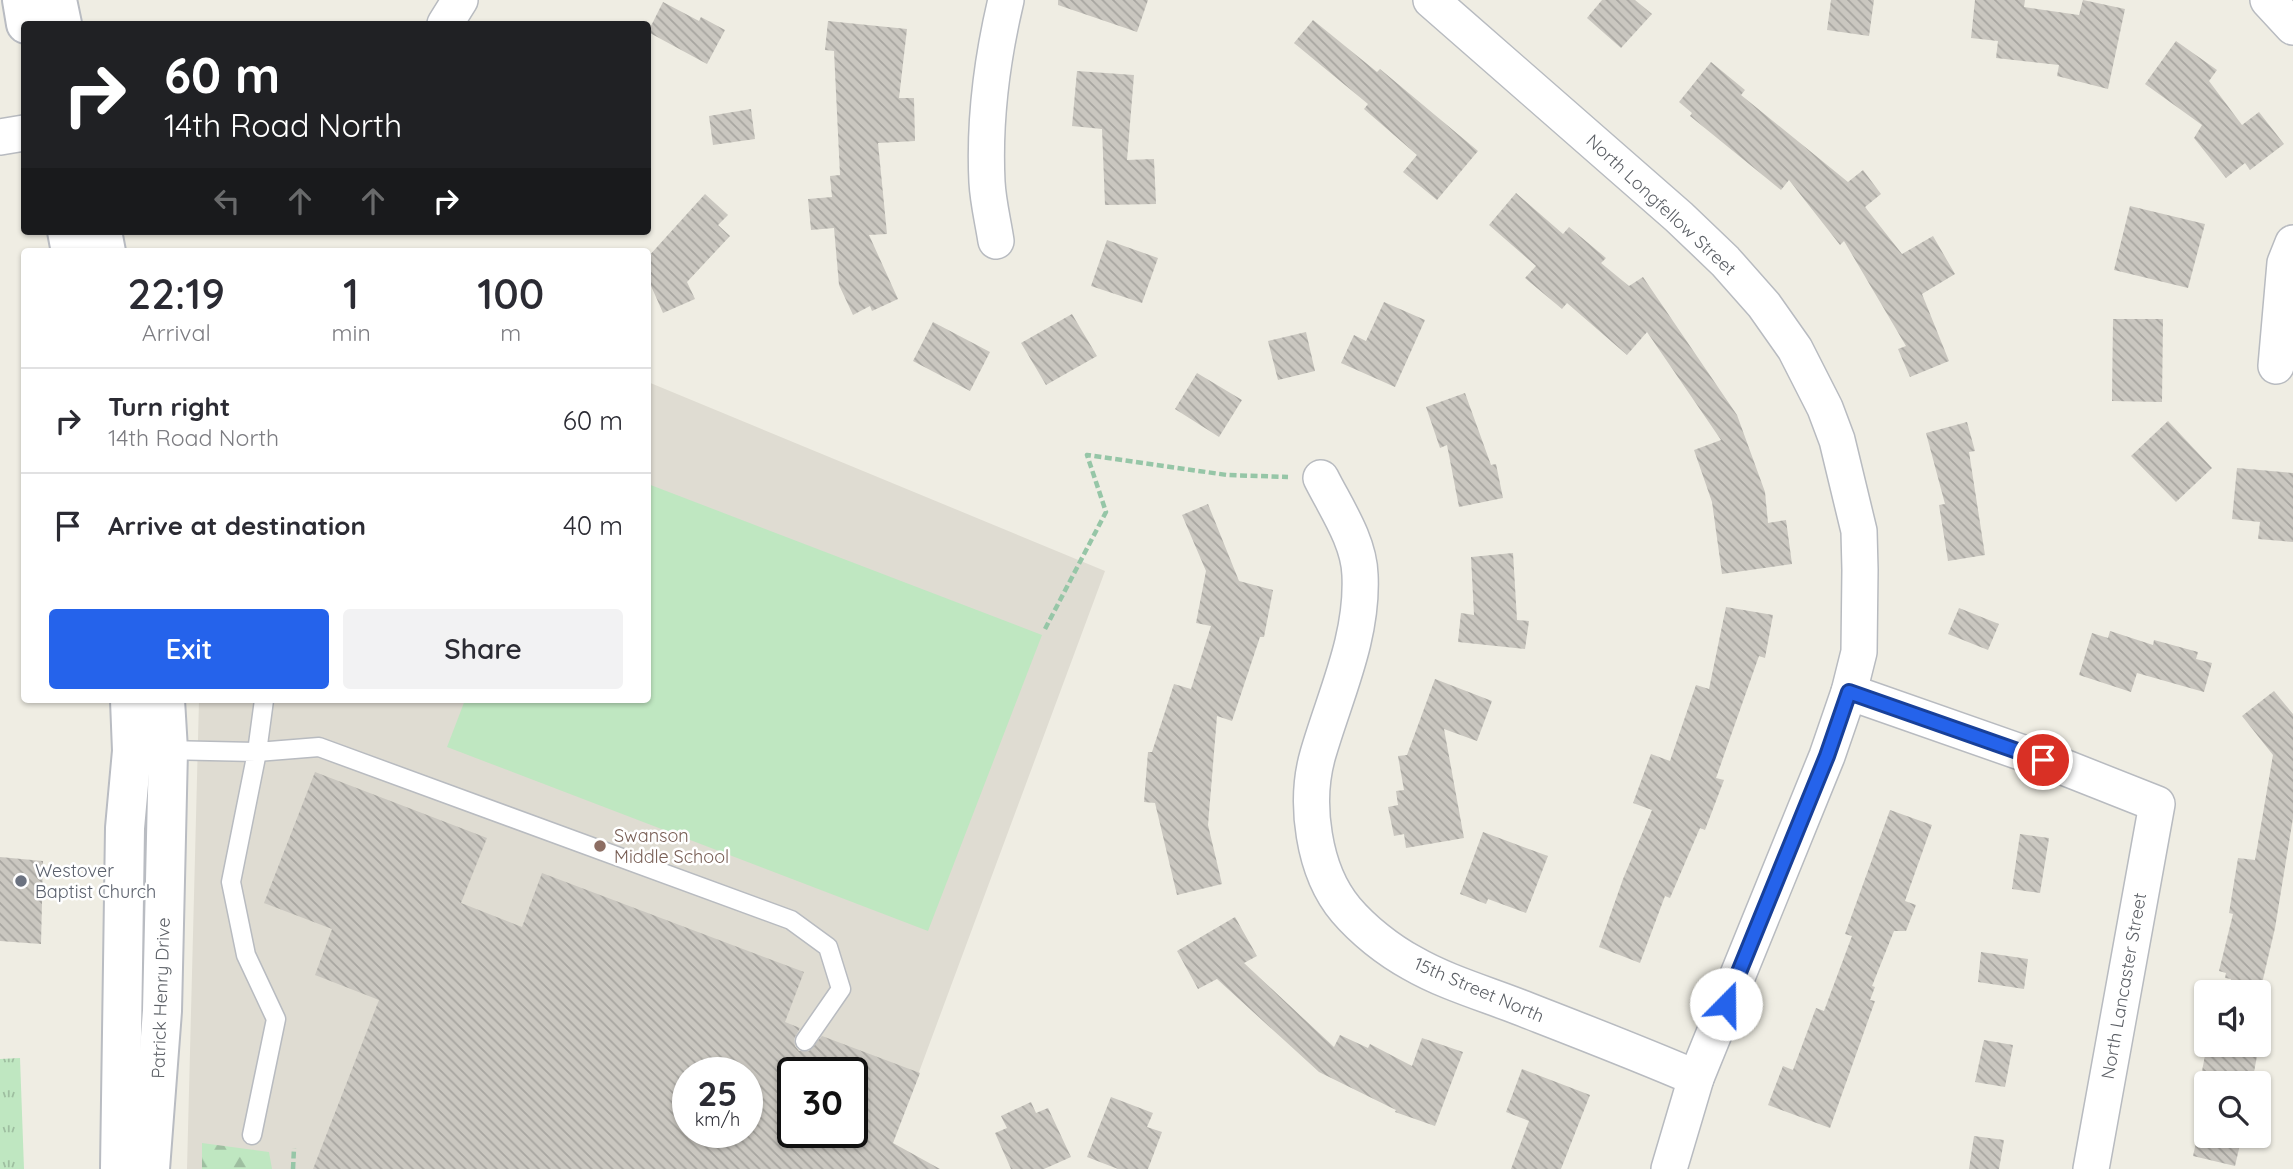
<!DOCTYPE html>
<style>
:root{--surface:#fff;--page:#f2f2f3;--text:#2b2b33;--muted:#7c7c81;--line:#e1e1e2;--accent:#2563eb}
body{margin:0;font-family:Quicksand,sans-serif;background:var(--page);color:var(--text);height:100vh;display:flex;flex-direction:column;font-size:26px;white-space:nowrap}
*{box-sizing:border-box;margin:0}
p{font-size:23px;color:var(--muted)}
.icon{flex:none;width:38px;height:38px;fill:none;stroke:currentColor;stroke-width:2;stroke-linecap:round;stroke-linejoin:round}
.map{position:relative;flex:1;overflow:hidden}
.details{position:absolute;left:21px;top:248px;width:630px;height:455px;display:flex;flex-direction:column;background:var(--surface);border-radius:7px;box-shadow:0 2px 5px #0004}
.details>*{flex:none}
.guide{position:absolute;left:21px;top:21px;width:630px;height:214px;border-radius:7px;box-shadow:0 2px 5px #0004;background:#202124;color:#fff;overflow:hidden}
.tools{position:absolute;left:2194px;top:980px;display:grid;gap:14px}
.tools a{display:grid;place-items:center;width:77px;height:77px;border-radius:7px;background:var(--surface);box-shadow:0 2px 5px #0004;font-size:35px}
.speed{position:absolute;left:672px;top:1057px;display:flex;gap:14px;font-size:35px;font-weight:700;text-align:center}
.speed>*{display:grid;place-content:center;width:91px;height:91px;border-radius:50%;background:var(--surface);box-shadow:0 2px 5px #0004;line-height:1}
.speed small{font-size:18px;font-weight:400}
.speed .limit{border:4px solid #111;border-radius:10px;background:#fff;color:#111}
.pin{position:absolute;display:grid;place-items:center;width:60px;height:60px;color:#fff;margin:-30px;border:4px solid #fff;border-radius:50%;box-shadow:0 2px 7px #0007}
.me{position:absolute;width:77px;margin:-38px;rotate:22deg;stroke-linejoin:round;filter:drop-shadow(0 0 5px #0008)}
.turn{display:flex;align-items:center;gap:24px;height:147px;padding:0 28px;font-size:32px}
.turn .icon{width:91px;height:91px;stroke-width:2.5}
.turn b{display:block;font-size:49px;line-height:60px}
.lanes{display:flex;align-items:center;height:66px;padding:0 28px;background:#0003;justify-content:center;gap:35px;direction:ltr}
.lanes .off{opacity:.35}
.eta{display:flex;justify-content:space-evenly;align-items:center;height:119px;text-align:center}
.eta b{font-size:42px;font-weight:600;line-height:49px}
.action{display:flex;gap:14px;margin-top:auto;padding:14px 28px}
.action a{flex:1;height:80px;border-radius:7px;background:var(--accent);color:#fff;font-size:28px;font-weight:600;line-height:80px;text-align:center}
.action a+a{background:var(--page);color:var(--text)}
ul{padding:0;list-style:none}
li{display:flex;align-items:center;gap:21px;height:105px;padding:0 28px;border-top:2px solid var(--line)}
li div{flex:1}
li b{display:block;font-size:26px}
li em{font-style:normal}
.map>svg:first-child{display:block}
</style>
<div class="map">
<svg width="2293" height="1169" viewBox="0 0 2293 1169">
<defs>
<pattern id="grass-tufts" width="24" height="20" patternUnits="userSpaceOnUse" patternTransform="scale(1.75)"><rect width="24" height="20" fill="#bfe7c1"/><path d="M3 7l-1-3M5 7V3M7 7l1-3M15 17l-1-3M17 17v-4M19 17l1-3" fill="none" stroke="#9ebea0"/></pattern>
<pattern id="forest-firs" width="22" height="20" patternUnits="userSpaceOnUse" patternTransform="scale(1.75)"><rect width="22" height="20" fill="#bfe7c1"/><path d="M5 1l3.5 6h-7zM16 11l3.5 6h-7z" fill="#9ebea0"/></pattern>
<pattern id="building-back-hatch" width="6" height="6" patternUnits="userSpaceOnUse" patternTransform="scale(1.75)"><rect width="6" height="6" fill="#cac7c0"/><path d="M-1 5l2 2M0 0l6 6M5-1l2 2" fill="none" stroke="#a7a5a0"/></pattern>
</defs>
<rect width="100%" height="100%" fill="#efede3"/>
<path fill="#dfdcd2" fill-rule="evenodd" d="M648 382 1105 571 883 1169H187L199 700H648ZM688 1073H747V1132H688ZM793 1073H852V1132H793Z"/>
<polygon fill="url(#grass-tufts)" points="20,1058 24,1169 0,1169 0,1059"/>
<polygon fill="url(#forest-firs)" points="202,1143 269,1152 272,1169 202,1169"/>
<polygon fill="#bfe7c1" points="648,484 1042,635 928,931 447,747 465,700 648,700"/>
<g fill="url(#building-back-hatch)" fill-rule="evenodd">
<polygon points="1058,0 1148,0 1137,32 1058,5"/>
<polygon points="1602,0 1635,0 1652,14 1621,48 1587,18"/>
<polygon points="1831,0 1874,0 1869,36 1827,30"/>
<polygon points="1975,0 2025,0 2024,7 2079,15 2083,0 2125,9 2108,89 2057,76 2059,65 1996,58 1998,41 1971,38"/>
<polygon points="663,2 699,21 701,17 725,30 707,64 648,32"/>
<polygon points="1313,20 1377,72 1380,69 1478,151 1437,200 1403,172 1417,155 1364,109 1368,104 1294,43"/>
<polygon points="828,21 907,29 899,98 914,98 915,141 878,143 887,234 869,235 898,299 872,311 870,306 853,315 839,285 834,228 811,230 808,199 832,197 830,176 840,175 834,51 825,50"/>
<polygon points="2176,41 2217,70 2209,81 2242,125 2259,112 2284,144 2250,170 2245,163 2226,178 2194,138 2202,125 2145,84"/>
<polygon points="1711,62 1745,90 1741,95 1848,182 1863,170 1881,194 1865,207 1902,254 1933,236 1955,274 1922,294 1949,361 1910,377 1898,349 1906,346 1844,241 1840,245 1789,180 1781,190 1690,116 1692,113 1679,102"/>
<polygon points="1077,71 1134,75 1127,160 1154,159 1156,204 1105,205 1102,129 1072,126"/>
<polygon points="751,109 755,139 713,145 709,116"/>
<polygon points="1516,193 1563,234 1569,227 1606,258 1601,263 1629,286 1643,277 1737,415 1765,492 1768,523 1786,520 1792,564 1722,574 1712,502 1694,450 1721,440 1647,332 1627,355 1567,303 1562,309 1525,278 1536,266 1489,225"/>
<polygon points="705,194 728,215 718,225 730,236 687,282 695,299 663,313 648,279 648,257"/>
<polygon points="2130,206 2205,224 2188,288 2114,270"/>
<polygon points="1107,240 1158,258 1142,303 1091,286"/>
<polygon points="1384,302 1425,320 1395,387 1341,363 1354,335 1366,341"/>
<polygon points="1072,314 1097,356 1046,385 1021,343"/>
<polygon points="2113,319 2163,319 2162,402 2112,401"/>
<polygon points="933,322 990,352 970,391 913,361"/>
<polygon points="1306,332 1315,371 1278,380 1268,341"/>
<polygon points="1197,373 1242,400 1219,437 1175,409"/>
<polygon points="1465,393 1491,465 1496,464 1503,498 1459,507 1447,445 1440,448 1426,407"/>
<polygon points="2168,421 2212,468 2176,502 2131,456"/>
<polygon points="1967,422 1975,451 1969,452 1985,555 1948,561 1939,505 1945,504 1926,433"/>
<polygon points="2237,468 2293,473 2293,542 2258,539 2260,522 2232,519"/>
<polygon points="1208,504 1239,581 1273,590 1264,637 1260,637 1232,721 1217,716 1208,825 1222,884 1177,895 1155,803 1144,802 1148,752 1152,752 1174,684 1191,689 1211,626 1196,623 1206,571 1182,515"/>
<polygon points="1513,553 1517,620 1529,621 1525,649 1458,642 1461,613 1474,615 1471,557"/>
<polygon points="1726,607 1773,615 1765,658 1759,656 1716,778 1724,780 1705,830 1700,828 1670,898 1665,896 1640,963 1599,947 1623,879 1652,810 1633,803 1651,754 1670,761 1696,685 1709,689"/>
<polygon points="1959,608 1999,624 1988,650 1948,634"/>
<polygon points="2110,631 2153,645 2154,640 2198,652 2196,659 2212,663 2204,692 2137,673 2131,692 2079,675 2092,633 2108,638"/>
<polygon points="1435,679 1492,701 1477,741 1444,729 1464,838 1406,848 1404,834 1394,836 1388,807 1398,805 1396,791 1404,790 1398,756 1407,755"/>
<polygon points="2274,691 2293,714 2293,818 2275,928 2260,992 2230,985 2231,979 2225,978 2226,973 2219,971 2233,914 2229,913 2238,858 2255,860 2273,755 2242,716"/>
<path d="M315 772 487 838 461 903 522 927 542 873 804 972 785 1022 800 1028 794 1039 795 1046 799 1051H809L822 1036 920 1073 893 1143 940 1169H313L379 1000 315 975 332 929 264 903ZM688 1073H747V1132H688ZM793 1073H852V1132H793Z"/>
<polygon points="1890,810 1932,825 1905,901 1916,905 1906,931 1894,931 1872,986 1875,987 1870,1000 1875,1001 1830,1128 1768,1105 1783,1066 1793,1070 1816,1008 1824,1011 1852,936 1845,934"/>
<polygon points="1483,832 1548,856 1526,913 1488,899 1486,904 1460,894"/>
<polygon points="2020,834 2049,838 2040,893 2012,889"/>
<polygon points="0,857 43,861 41,944 0,941"/>
<polygon points="1235,917 1257,956 1244,963 1334,1047 1340,1035 1368,1048 1370,1044 1412,1066 1422,1038 1463,1052 1435,1126 1395,1112 1396,1110 1319,1072 1217,979 1198,989 1177,951"/>
<polygon points="1981,952 2028,959 2024,989 1978,982"/>
<polygon points="1984,1040 2013,1045 2005,1087 1975,1082"/>
<polygon points="2207,1045 2259,1045 2252,1083 2209,1083 2212,1073 2202,1071"/>
<polygon points="1522,1069 1590,1095 1561,1169 1511,1169 1529,1121 1506,1112"/>
<polygon points="2207,1094 2207,1136 2242,1136 2235,1166 2193,1156"/>
<polygon points="1111,1097 1153,1113 1147,1127 1162,1132 1148,1169 1118,1169 1087,1157"/>
<polygon points="1031,1102 1036,1113 1048,1108 1071,1157 1044,1169 1011,1169 995,1133 1007,1128 1001,1116"/>
<polygon points="1974,1136 2004,1140 1999,1169 1969,1169"/>
</g>
<g fill="none" stroke-linecap="round" stroke-linejoin="round">
<g stroke="#b8bbc0" stroke-width="21">
<g id="lane">
<polyline points="264,700 257,752 319,747 791,920 828,947 841,989 805,1041"/>
<polyline points="164,750 257,752 231,882 246,955 276,1019 252,1135"/>
</g>
</g>
<g stroke="#b8bbc0" stroke-width="38">
<g id="street">
<polyline points="1431,0 1679,217 1725,261 1764,305 1795,349 1825,408 1837,440 1859,531 1860,570 1859,652 1849,692 1827,756 1696,1078 1669,1169"/>
<polyline points="2268,0 2293,27"/>
<polyline points="445,24 460,0"/>
<polyline points="0,137 24,133"/>
<path d="M996 241C993 221 988 202 987 182 984 121 992 59 1006 0"/>
<polyline points="2276,366 2285,263 2293,243"/>
<path d="M1321 478C1336 508 1359 541 1360 575 1363 638 1335 695 1318 754 1304 802 1313 871 1346 910 1363 930 1388 950 1412 963 1445 982 1483 993 1519 1007 1578 1030 1638 1053 1696 1078"/>
<polyline points="1849,692 2066,768 2157,804 2091,1169"/>
</g>
</g>
<g stroke="#b9bcc2" stroke-width="42">
<g id="secondary">
<polyline points="22,0 26,24"/>
<polyline points="57,0 62,24"/>
<polyline points="67,231 71,252"/>
<polyline points="102,231 106,252"/>
<polyline points="120,1169 125,828 132,751 130,700"/>
<polyline points="150,1169 162,1011 168,750 165,700"/>
</g>
</g>
<g stroke="#96c6a7" stroke-width="4.5" stroke-dasharray="7 3.5" stroke-linecap="butt">
<polyline points="1045,629 1106,512 1087,455 1227,475 1288,477"/>
<polyline points="293,1169 294,1148"/>
</g>
<use href="#lane" stroke="#fff" stroke-width="18"/>
<use href="#street" stroke="#fff" stroke-width="35"/>
<use href="#secondary" stroke="#fff" stroke-width="38"/>
</g>
<g fill="none" stroke-linecap="round" stroke-linejoin="round">
<g stroke="#184099" stroke-width="18">
<polyline id="route" points="1726,1004 1827,756 1849,692 2043,760"/>
</g>
<use href="#route" stroke="#2563eb" stroke-width="12"/>
</g>
<circle fill="#8d6e63" stroke="#fff" stroke-width="2.5" cx="600" cy="846" r="7"/>
<circle fill="#6b7280" stroke="#fff" stroke-width="2.5" cx="21" cy="881" r="7"/>
<g text-anchor="middle" stroke-width="5" stroke-linejoin="round" paint-order="stroke">
<g font-size="18" fill="#5b5f65" stroke="#fff">
<text transform="translate(1661 205) rotate(43)" y="6">North Longfellow Street</text>
<text transform="translate(2124 986) rotate(-80)" y="6">North Lancaster Street</text>
<text transform="translate(1479 990) rotate(23)" y="6">15th Street North</text>
<text transform="translate(161 998) rotate(-88)" y="6">Patrick Henry Drive</text>
</g>
<g font-size="18" fill="#785e54" stroke="#fff" text-anchor="start">
<text x="614" y="842">Swanson<tspan x="614" dy="21">Middle School</tspan></text>
</g>
<g font-size="18" fill="#5b616d" stroke="#fff" text-anchor="start">
<text x="35" y="877">Westover<tspan x="35" dy="21">Baptist Church</tspan></text>
</g>
</g>
</svg>
<div class="tools">
<a><svg class="icon" aria-label="sound" viewBox="0 0 24 24"><path d="M4 9h4l5-4v14l-5-4H4zM17 9q2 3 0 6"/></svg></a>
<a><svg class="icon" aria-label="search" viewBox="0 0 24 24"><circle cx="10" cy="10" r="6"/><path d="M15 15l6 6"/></svg></a>
</div>
<div class="speed"><div>25<small>km/h</small></div><div class="limit">30</div></div>
<div class="pin" style="left:2043px;top:760px;background:#d93025"><svg class="icon" aria-label="arrive" viewBox="0 0 24 24"><path d="M6 21V4h12l-3 4 3 4H6"/></svg></div>
<svg class="me" style="left:1726px;top:1004px" viewBox="-20 -20 40 40"><circle r="19" fill="#fff"/><path d="M0-13L10 11 0 6-10 11z" fill="#2563eb"/></svg>
<div class="guide">
<div class="turn"><svg class="icon" aria-label="right" viewBox="0 0 24 24"><path d="M7 20v-9h11M14 6l5 5-5 5"/></svg><div><b>60 m</b>14th Road North</div></div>
<div class="lanes"><svg class="icon off" aria-label="left" viewBox="0 0 24 24"><path d="M17 20v-9H6M10 6l-5 5 5 5"/></svg><svg class="icon off" aria-label="ahead" viewBox="0 0 24 24"><path d="M12 20V5M6 11l6-6 6 6"/></svg><svg class="icon off" aria-label="ahead" viewBox="0 0 24 24"><path d="M12 20V5M6 11l6-6 6 6"/></svg><svg class="icon" aria-label="right" viewBox="0 0 24 24"><path d="M7 20v-9h11M14 6l5 5-5 5"/></svg></div>
</div>
<section class="details">
<div class="eta">
<div><b>22:19</b><p>Arrival</p></div>
<div><b>1</b><p>min</p></div>
<div><b>100</b><p>m</p></div>
</div>
<ul>
<li><svg class="icon" aria-label="right" viewBox="0 0 24 24"><path d="M7 20v-9h11M14 6l5 5-5 5"/></svg><div><b>Turn right</b><p>14th Road North</p></div><em>60 m</em></li>
<li><svg class="icon" aria-label="arrive" viewBox="0 0 24 24"><path d="M6 21V4h12l-3 4 3 4H6"/></svg><div><b>Arrive at destination</b></div><em>40 m</em></li>
</ul>
<div class="action"><a>Exit</a><a>Share</a></div>
</section>
</div>
